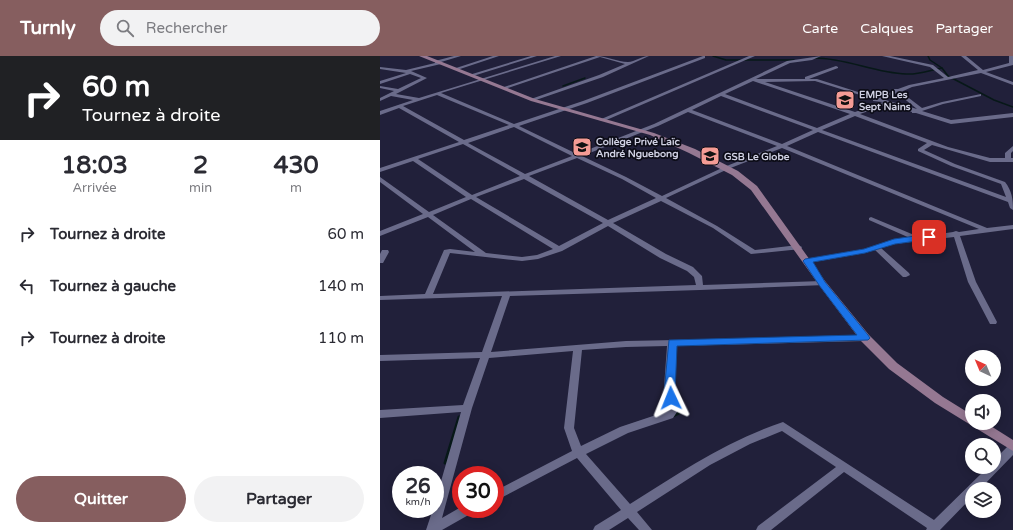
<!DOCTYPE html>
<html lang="fr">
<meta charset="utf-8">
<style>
:root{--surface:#fff;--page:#f2f2f3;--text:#2b2b33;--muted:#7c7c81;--accent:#865e5f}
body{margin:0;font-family:"Varela Round",sans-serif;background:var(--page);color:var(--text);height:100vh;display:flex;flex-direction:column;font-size:15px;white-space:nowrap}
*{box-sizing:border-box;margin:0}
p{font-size:13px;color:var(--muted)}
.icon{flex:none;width:22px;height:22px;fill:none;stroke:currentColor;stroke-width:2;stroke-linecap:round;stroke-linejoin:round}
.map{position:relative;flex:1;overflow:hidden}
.side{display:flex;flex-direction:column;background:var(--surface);width:380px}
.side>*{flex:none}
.guide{background:#202124;color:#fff;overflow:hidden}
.needle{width:26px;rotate:316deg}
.tools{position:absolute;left:585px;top:294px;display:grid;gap:8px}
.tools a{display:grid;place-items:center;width:36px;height:36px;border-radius:50%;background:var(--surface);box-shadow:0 2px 10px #0003;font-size:20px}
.speed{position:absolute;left:12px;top:410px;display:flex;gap:8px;font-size:20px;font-weight:700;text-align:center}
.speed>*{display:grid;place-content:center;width:52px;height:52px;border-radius:50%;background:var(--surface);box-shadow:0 2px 10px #0003;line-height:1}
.speed small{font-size:10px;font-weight:400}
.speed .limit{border:6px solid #d22;background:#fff;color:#111}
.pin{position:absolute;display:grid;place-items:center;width:34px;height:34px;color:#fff;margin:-17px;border-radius:8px;box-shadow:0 2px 6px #0006}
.me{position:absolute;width:44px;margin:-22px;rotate:358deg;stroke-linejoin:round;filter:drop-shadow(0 0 3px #0008)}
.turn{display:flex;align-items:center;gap:14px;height:84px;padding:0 16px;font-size:18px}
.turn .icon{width:52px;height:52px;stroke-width:2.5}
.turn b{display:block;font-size:28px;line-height:34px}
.eta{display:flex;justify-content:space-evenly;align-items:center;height:68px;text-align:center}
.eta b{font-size:24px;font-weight:700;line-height:28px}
.action{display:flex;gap:8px;margin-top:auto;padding:8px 16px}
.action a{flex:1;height:46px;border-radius:24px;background:var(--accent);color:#fff;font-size:16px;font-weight:700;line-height:46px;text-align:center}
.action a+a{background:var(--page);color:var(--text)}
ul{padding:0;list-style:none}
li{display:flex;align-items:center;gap:12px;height:52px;padding:0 16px}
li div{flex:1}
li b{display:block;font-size:15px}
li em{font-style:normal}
header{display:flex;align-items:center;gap:24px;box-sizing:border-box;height:56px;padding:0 20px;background:var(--accent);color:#fff}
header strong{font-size:19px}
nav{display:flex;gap:22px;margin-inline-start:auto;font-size:14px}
.search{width:280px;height:36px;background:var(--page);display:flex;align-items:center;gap:10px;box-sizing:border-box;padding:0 14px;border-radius:22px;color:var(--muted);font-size:15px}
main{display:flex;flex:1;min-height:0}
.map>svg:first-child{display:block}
</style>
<header>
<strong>Turnly</strong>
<div class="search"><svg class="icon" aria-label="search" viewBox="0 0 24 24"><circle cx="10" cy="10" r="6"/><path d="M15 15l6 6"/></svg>Rechercher</div>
<nav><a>Carte</a><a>Calques</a><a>Partager</a></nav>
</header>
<main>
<section class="side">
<div class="guide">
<div class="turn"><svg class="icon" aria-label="right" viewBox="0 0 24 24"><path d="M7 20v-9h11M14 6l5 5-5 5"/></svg><div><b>60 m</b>Tournez à droite</div></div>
</div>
<div class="eta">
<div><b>18:03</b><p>Arrivée</p></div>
<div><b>2</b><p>min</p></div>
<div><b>430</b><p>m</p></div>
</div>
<ul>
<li><svg class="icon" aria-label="right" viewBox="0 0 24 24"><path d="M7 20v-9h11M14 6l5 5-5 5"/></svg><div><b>Tournez à droite</b></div><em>60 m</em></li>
<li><svg class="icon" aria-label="left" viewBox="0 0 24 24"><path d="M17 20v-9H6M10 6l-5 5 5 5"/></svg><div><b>Tournez à gauche</b></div><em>140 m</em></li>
<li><svg class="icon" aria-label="right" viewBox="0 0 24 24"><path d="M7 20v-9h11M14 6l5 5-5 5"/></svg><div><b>Tournez à droite</b></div><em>110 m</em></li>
</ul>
<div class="action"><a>Quitter</a><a>Partager</a></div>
</section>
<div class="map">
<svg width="633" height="474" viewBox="0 0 633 474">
<rect width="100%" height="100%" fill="#21203a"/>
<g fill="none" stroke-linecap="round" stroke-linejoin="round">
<g stroke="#071818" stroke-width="1.5">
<polyline points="333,0 346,4 414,4"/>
<polyline points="548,0 550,4 562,12 568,20 614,44 633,51"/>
<path d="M435 2C466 2 495 17 526 18 538 19 550 14 562 12"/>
<polyline points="183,30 205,22"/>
</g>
<g stroke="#071818" stroke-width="3">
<polyline points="293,360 299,357"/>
<polyline points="65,407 79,361"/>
</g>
<g fill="#6a6b8a" fill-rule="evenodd">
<path d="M74 0H81L61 6V8L31 15 47 22 16 38 39 42 175 0H181L61 37 134 68 203 45 323 0H325V2L207 47 139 70 197 98 274 68 407 5 441 0 432 4 410 7 376 23H425V21L456 10 458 11V12L429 23H437L497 42 514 35V33H518L529 29 564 22 550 11 502 0H510L553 9 568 21 598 14 581 0H586L603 14 629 7V0H633V9L606 16 633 26V29L601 17 532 31 521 36 542 52 562 46 601 38V40L563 48 542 55 571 64 633 57V61L571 68 536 57H532V56L508 48 480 58 568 91 610 102H625V97L633 90V95L631 97V102H633V106H610L552 89 544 94 575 108 625 126C632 135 633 143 633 154L630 152 628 146 438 76 407 90 607 172 633 169V173L580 180 596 226 617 266 616 268H610L588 226 574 181 515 188 501 192 529 217 530 219 526 221H523L495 194 485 197 428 207H425L424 205 428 203 484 193 514 184 530 182 489 164V162L491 161 539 181 573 176 576 175 579 176 599 173 402 92 348 113 286 142 337 170 375 194 418 189 422 191 421 193 371 198 333 172 281 145 233 167 286 198 313 211 322 220 323 229 442 225 446 227 445 229 320 234 130 240 111 296 246 285 488 280 489 282 488 284 485 285 296 290 294 331V340L298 351 297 356 293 362 248 377 206 398 250 448C299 417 348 384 403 366L554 464 608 411H614V404L629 389 633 388V399L600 433H592V441L560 474H546L547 472 464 416 391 474H376L378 470 456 411 402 375 370 388 330 409 257 456 272 474H259L248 462 229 474H213L215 470 241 454 197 402 115 445V435L192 395 184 372 193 295 109 302 92 352 62 462 81 451V453H94L92 457 62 474H46L53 453H55V446L81 356 0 362V354L83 349 100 302 0 305V299L102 296 122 240 0 244V240L45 238 64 194 70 193 95 196 48 161 0 180V175L43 158 0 126V121L49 156 86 141 33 105 0 116V112L79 86 19 52 0 59V55L33 44 11 40 0 45V42L14 35 0 32V30L18 33 41 22 30 18 0 28V25L26 17 0 13V11L26 14 55 7V5ZM373 25 470 58 437 72 345 38ZM435 25 493 43V45L503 46 475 56 385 26ZM517 37 537 53 502 43ZM57 39 129 69 84 84 23 50ZM341 40 433 74 402 88 312 54ZM308 56 397 90 344 111 282 140 246 121 202 100 278 70ZM475 60 547 87 538 93V95L571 110 621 128 626 141 442 74ZM134 71 192 100 145 118 88 87ZM83 88 140 120 92 139 38 103ZM197 102 242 123 276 142 228 164 149 120ZM144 123 223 167 179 190 96 141ZM91 143 173 193 157 199 142 201 106 197 53 159ZM228 170 280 202 307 215 314 221 316 229 53 238 70 197 142 205 158 203 182 195ZM287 290 284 331 288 354 285 356 240 371 201 390 194 372 202 294 246 291Z"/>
<polygon points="113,0 119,0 77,14 73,13"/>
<polygon points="151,0 157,0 93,20 89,19"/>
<path d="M216 0C227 0 237 6 248 6 255 6 261 0 269 0L223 21 153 45 151 44V43L219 19 245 8 220 1 125 33 121 32Z"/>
<polygon points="369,0 375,0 224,65 219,64"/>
<polygon points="2,194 8,194 9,196 3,207 0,207 0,198"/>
</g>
<polygon fill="#957892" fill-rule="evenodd" points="39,0 47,0 155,43 274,77 315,93 358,115 377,130 445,225 489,279 517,307 563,341 592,359 592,367 606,367 633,384 633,395 555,347 509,313 481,285 439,229 371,134 352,119 309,97 270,79 151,45"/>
</g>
<polygon fill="#1a73e8" stroke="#114b97" points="549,178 552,179 552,183 515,188 485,197 433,206 445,226 488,279 490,282 488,284 297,290 295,337 296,342 291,346 287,345 284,337 289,284 477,279 439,229 423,205 425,203 484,193 514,183"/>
<defs>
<g id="school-square" transform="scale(1)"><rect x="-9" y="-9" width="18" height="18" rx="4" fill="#f59c95" stroke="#0c0c17"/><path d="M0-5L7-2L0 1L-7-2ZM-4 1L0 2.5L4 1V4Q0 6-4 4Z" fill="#111"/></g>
</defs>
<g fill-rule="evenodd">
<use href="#school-square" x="465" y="44"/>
<use href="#school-square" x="202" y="91"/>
<use href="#school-square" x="330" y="100"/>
</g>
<g text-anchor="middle" stroke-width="3.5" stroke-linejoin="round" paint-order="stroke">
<g font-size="10" font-weight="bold" fill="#cfd0e2" stroke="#0c0c17" text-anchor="start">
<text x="479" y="42">EMPB Les<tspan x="479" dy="12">Sept Nains</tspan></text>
<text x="216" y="89">Collège Privé Laïc<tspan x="216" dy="12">André Nguebong</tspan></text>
<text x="344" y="104">GSB Le Globe</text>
</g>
</g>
</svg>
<div class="tools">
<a><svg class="needle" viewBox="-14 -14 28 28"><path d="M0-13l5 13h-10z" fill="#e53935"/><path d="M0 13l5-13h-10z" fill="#7c7c81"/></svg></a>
<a><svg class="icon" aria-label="sound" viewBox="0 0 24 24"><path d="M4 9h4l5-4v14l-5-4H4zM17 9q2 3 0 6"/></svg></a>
<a><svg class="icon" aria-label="search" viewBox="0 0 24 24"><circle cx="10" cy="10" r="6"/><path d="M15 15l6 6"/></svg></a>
<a><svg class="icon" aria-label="layers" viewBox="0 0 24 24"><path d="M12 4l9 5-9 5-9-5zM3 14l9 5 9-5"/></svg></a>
</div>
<div class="speed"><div>26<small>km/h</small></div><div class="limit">30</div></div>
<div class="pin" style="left:549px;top:181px;background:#d93025"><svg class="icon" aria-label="arrive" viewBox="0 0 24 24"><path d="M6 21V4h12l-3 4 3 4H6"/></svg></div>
<svg class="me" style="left:291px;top:342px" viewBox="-20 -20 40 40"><path d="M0-17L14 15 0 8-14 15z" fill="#1a73e8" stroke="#fff" stroke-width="4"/></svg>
</div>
</main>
